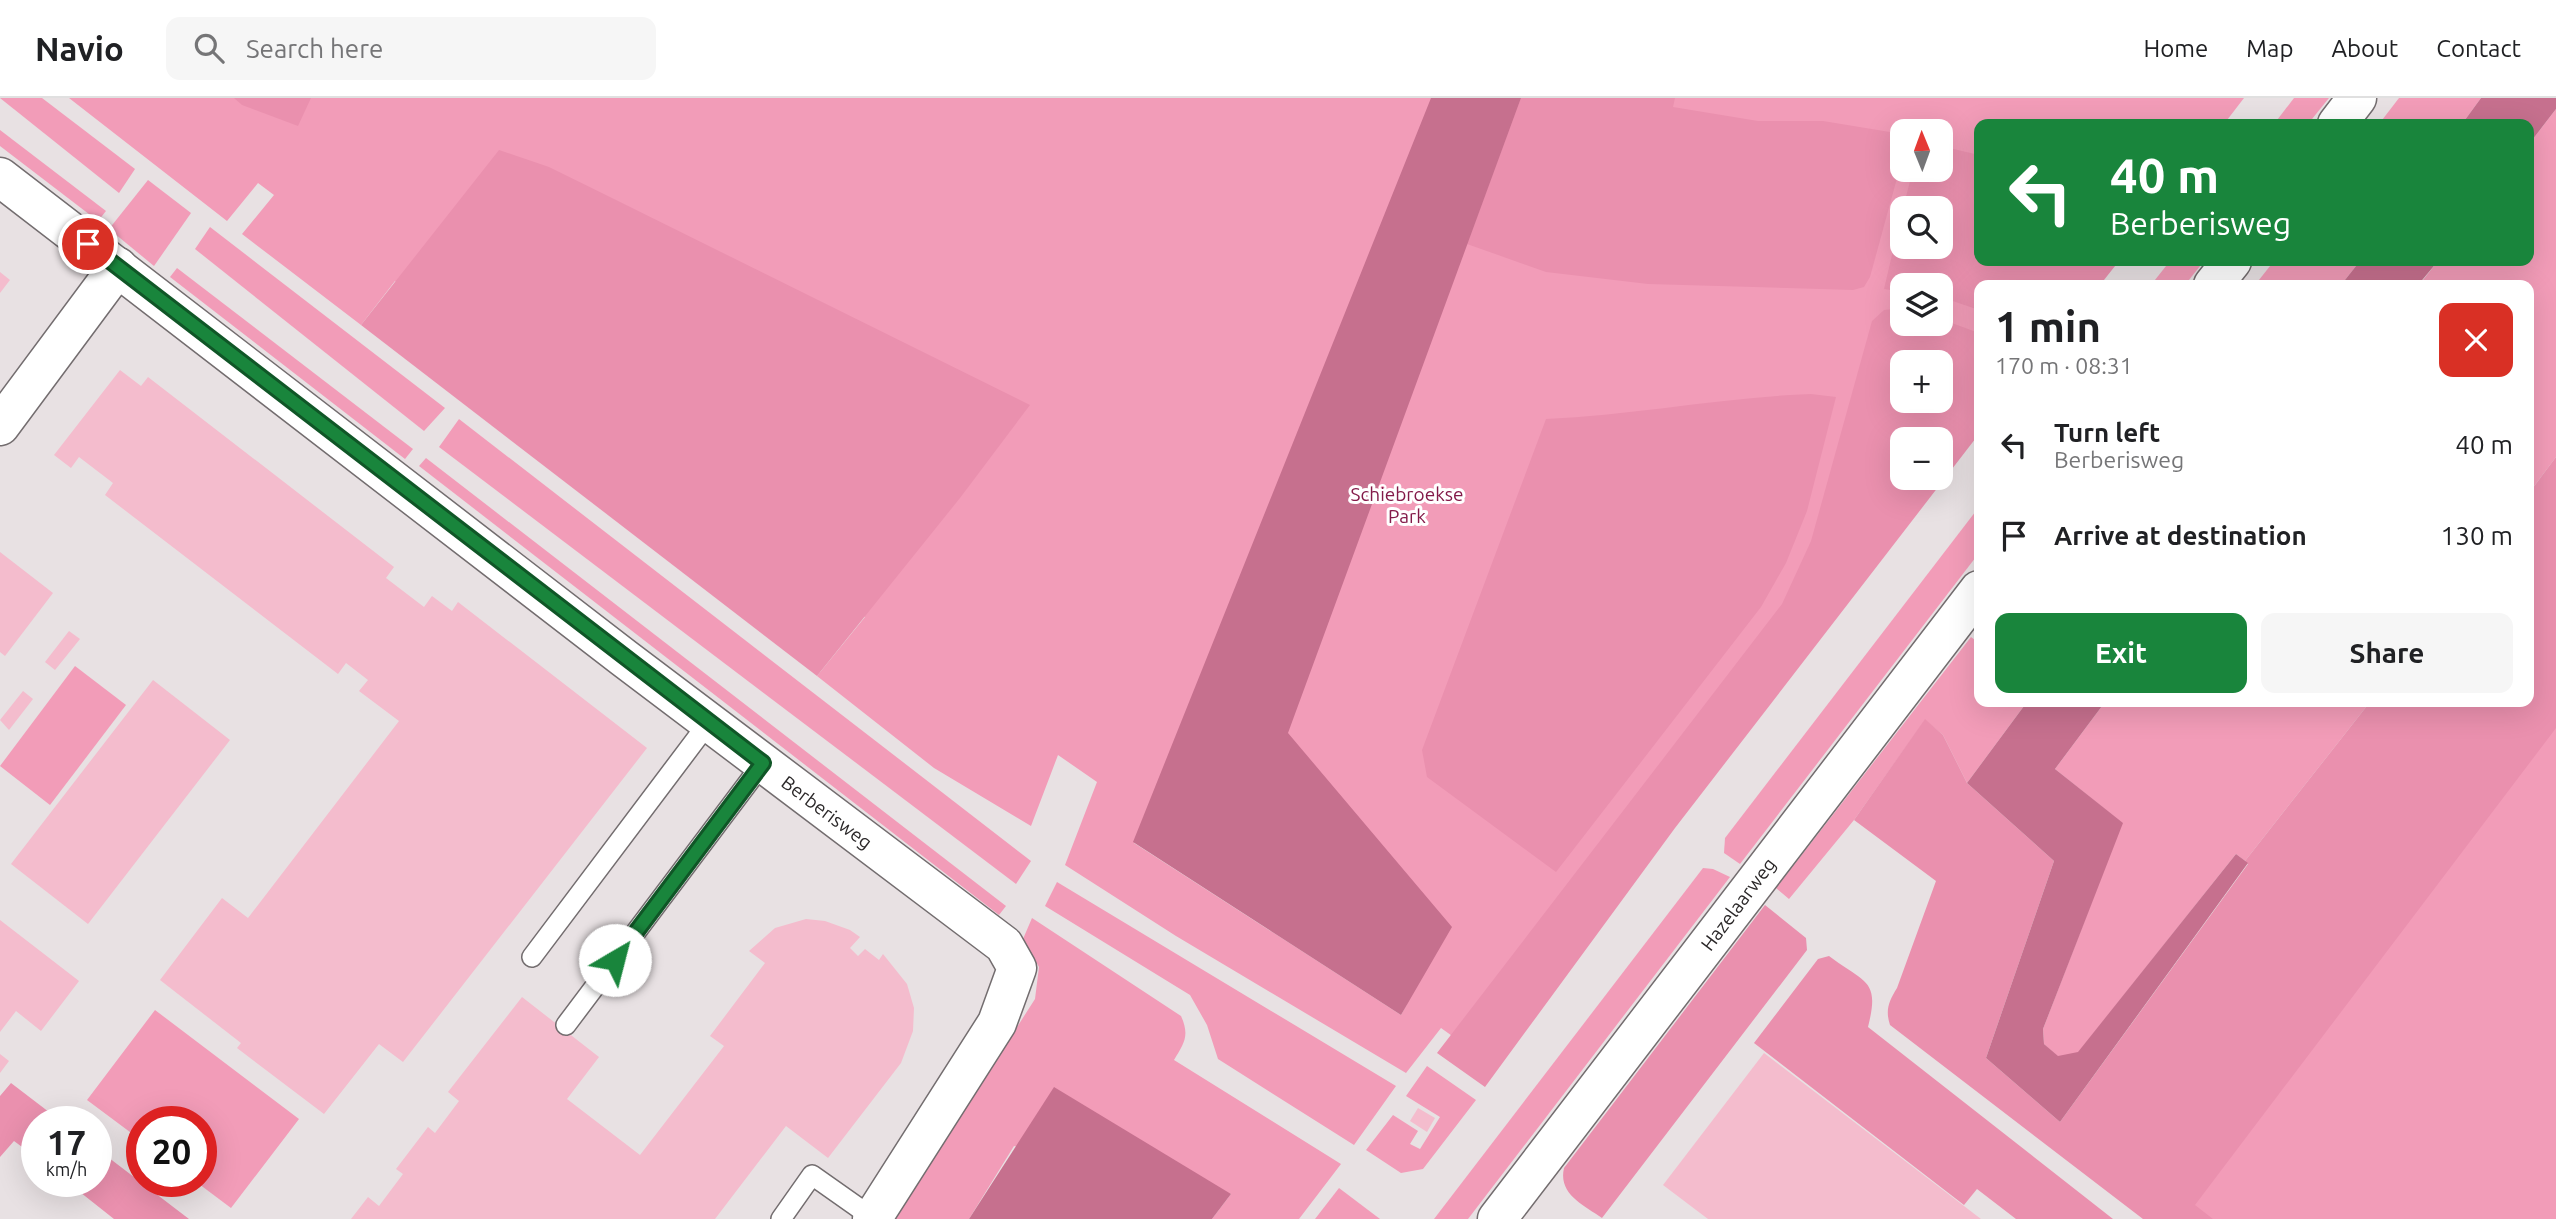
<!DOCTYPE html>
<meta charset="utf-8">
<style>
:root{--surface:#fff;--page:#f6f6f6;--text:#202124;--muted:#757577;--line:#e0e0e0;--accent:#19853c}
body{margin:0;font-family:Ubuntu,sans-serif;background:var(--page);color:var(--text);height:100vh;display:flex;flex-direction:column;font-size:26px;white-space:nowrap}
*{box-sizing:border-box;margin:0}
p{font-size:23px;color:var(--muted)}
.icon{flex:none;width:38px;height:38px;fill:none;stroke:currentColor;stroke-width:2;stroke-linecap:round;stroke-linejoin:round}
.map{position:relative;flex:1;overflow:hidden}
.sheet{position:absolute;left:1974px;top:182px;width:560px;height:427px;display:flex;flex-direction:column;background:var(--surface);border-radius:14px;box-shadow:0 7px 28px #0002}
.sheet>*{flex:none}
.guide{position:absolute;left:1974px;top:21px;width:560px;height:147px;border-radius:14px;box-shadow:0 7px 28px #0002;background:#19853c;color:#fff;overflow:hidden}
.needle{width:46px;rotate:359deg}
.tools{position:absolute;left:1890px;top:21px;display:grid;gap:14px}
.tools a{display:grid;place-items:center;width:63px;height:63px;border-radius:14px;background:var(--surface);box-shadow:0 7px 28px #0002;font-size:35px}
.speed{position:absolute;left:21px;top:1008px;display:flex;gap:14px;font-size:35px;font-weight:700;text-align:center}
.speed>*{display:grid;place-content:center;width:91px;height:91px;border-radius:50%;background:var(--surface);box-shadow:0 7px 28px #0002;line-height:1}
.speed small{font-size:18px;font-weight:400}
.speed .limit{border:10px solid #d22;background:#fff;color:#111}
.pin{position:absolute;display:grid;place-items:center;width:60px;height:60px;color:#fff;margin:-30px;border:4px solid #fff;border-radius:50%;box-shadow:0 2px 7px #0007}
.me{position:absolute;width:77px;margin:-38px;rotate:37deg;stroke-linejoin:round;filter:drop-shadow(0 0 5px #0008)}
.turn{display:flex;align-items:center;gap:24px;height:147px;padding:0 21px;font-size:32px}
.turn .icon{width:91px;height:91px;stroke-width:2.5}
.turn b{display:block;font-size:49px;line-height:60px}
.round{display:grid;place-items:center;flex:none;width:74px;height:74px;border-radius:14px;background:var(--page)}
.overview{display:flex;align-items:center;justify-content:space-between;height:119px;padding:0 21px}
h1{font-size:42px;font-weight:700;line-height:52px}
.cta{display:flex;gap:14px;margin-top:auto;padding:14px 21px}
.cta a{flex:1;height:80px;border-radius:14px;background:var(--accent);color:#fff;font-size:28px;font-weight:700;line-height:80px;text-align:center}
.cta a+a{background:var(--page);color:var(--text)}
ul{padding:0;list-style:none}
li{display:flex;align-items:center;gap:21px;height:91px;padding:0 21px}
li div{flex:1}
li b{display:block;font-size:26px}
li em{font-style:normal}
header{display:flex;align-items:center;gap:42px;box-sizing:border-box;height:98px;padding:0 35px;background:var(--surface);border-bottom:2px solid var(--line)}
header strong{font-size:33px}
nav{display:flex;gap:38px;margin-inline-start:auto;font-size:24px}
.search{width:490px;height:63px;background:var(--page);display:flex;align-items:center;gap:18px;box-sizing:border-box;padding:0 24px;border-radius:14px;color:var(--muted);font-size:26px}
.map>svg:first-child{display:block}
</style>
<header>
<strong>Navio</strong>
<div class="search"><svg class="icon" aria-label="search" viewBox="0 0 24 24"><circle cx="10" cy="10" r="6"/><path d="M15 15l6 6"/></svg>Search here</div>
<nav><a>Home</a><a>Map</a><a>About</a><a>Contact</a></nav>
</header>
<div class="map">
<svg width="2556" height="1121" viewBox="0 0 2556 1121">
<rect width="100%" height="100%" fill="#e8e1e3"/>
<g fill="#f29cb8" fill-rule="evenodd">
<polygon points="0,0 42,0 135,71 119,95"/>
<path d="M69 0H2244L2224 26H1979V333L1490 965 1441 930 1406 975 1176 838 1065 767 1097 684 1058 657 1031 728 934 670 817 578 865 519 395 183 361 227 242 136 274 97 258 85 227 123ZM1902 33H1941V72H1902ZM1902 110H1941V149H1902ZM1902 187H1941V226H1902ZM1902 264H1941V303H1902ZM1902 341H1941V380H1902ZM1144 718 1407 906 1401 917 1134 745Z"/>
<polygon points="2294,0 2329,0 2308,26 2274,26"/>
<polygon points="2399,0 2481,0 2462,26 2379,26"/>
<polygon points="2556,11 2556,359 2529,395 2529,187 2419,187 2438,163 2529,163 2529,46"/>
<polygon points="0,32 106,113 98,123 0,48"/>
<polygon points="148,82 191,115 154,168 109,131"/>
<polygon points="210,129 445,310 424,333 195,151"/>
<polygon points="2170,163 2204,163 2185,187 2151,187"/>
<polygon points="2274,163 2360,163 2341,187 2255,187"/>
<polygon points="177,170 413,351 405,361 170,179"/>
<polygon points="459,321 1031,763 1016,786 439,349"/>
<polygon points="426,360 1006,808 999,817 419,368"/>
<polygon points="1979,409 1979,455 1740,766 1724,755 1725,740"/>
<polygon points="2556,415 2556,1121 2203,1121 2082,1030 2529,604"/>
<polygon points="1971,539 1979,545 1979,604 2027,604 1967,685 1943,637 1925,622 1854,722 1789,801 1776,790"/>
<polygon points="75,568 126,607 50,707 0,668"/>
<polygon points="2105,604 2370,604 2245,763 2236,756 2078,955 2058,959 2044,946 2043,931 2122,725 2055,671"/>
<polygon points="1703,770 1713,771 1730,779 1468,1121 1434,1121"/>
<polygon points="1057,784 1396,988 1354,1047 1218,961 1207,927 1190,897 1045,808"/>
<path d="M1032 820 1181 918C1190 938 1184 945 1174 962L1341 1066 1299 1121H1212L1231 1096 1014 1048 969 1121H894L1035 901 1039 869 1023 841Z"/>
<polygon points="155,912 299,1021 231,1110 195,1083 201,1083 201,1024 142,1024 142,1043 87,1002"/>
<polygon points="1427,968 1476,1002 1423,1071 1401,1075 1366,1052 1393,1017 1418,1033 1410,1046 1420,1051 1440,1019 1406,998"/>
<polygon points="1339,1090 1380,1121 1315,1121"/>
</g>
<g fill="#ea90ae" fill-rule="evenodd">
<polygon points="234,0 311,0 298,28 242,7"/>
<polygon points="1521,0 1675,0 1673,9 1758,23 1823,23 1902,36 1902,62 1870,179 1864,189 1853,192 1648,186 1546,174 1467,146"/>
<polygon points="1941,48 1979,57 1979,163 2119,163 2100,187 1979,187 1979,212 1941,199 1941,187 1902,187 1902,194 1884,191 1902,114 1902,149 1941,149 1941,110 1903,110 1913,72 1941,72"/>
<polygon points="499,52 549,69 610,99 1030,307 960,400 817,578 361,227"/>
<path d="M1902 210V226H1941V221L1979 235V336L1675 730 1485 989 1437 955 1782 506 1811 443 1872 223 1884 212ZM1902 264H1941V303H1902ZM1902 341H1941V380H1902Z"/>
<path d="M1811 296 1836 299 1807 413 1786 465 1761 509 1556 774 1427 679 1422 652 1546 321C1635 317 1723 299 1811 296Z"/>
<path d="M2556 359V630L2195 1107 2213 1121H2143L1890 927C1885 912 1889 903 1897 890L1936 783 1854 722 1925 621 1943 637 1967 685 2054 763 1986 960 2060 1024 2248 766 2245 763 2370 604H2529V395Z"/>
<path d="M1765 807 1806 840 1807 852 1602 1120C1583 1107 1558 1096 1564 1070Z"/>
<path d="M1829 858C1866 886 1880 881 1868 929L2113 1121H2016L1977 1091 1964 1107 1754 945 1818 861Z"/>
<polygon points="11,985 62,1024 37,1024 37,1060 14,1043 0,1059 0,998"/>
<polygon points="96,1050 189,1121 114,1121 66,1083 96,1083"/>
</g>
<g fill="#c6708e">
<polygon points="1431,0 1521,0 1288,635 1452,829 1401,917 1133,744"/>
<polygon points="2481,0 2556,0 2556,11 2529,46 2529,26 2462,26"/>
<polygon points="2360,163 2438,163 2418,187 2341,187"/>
<polygon points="2027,604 2105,604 2055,671 2123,725 2043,931 2044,946 2058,958 2078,954 2236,756 2248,765 2060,1024 1986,960 2054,763 1967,685"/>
<polygon points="1054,989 1231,1096 1212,1121 969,1121"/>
</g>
<g fill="#f4bccd">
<polygon points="0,174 10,182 0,195"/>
<polygon points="120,272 141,288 148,279 394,469 386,480 424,509 432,498 452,513 458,504 647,650 403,964 379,946 324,1016 237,950 241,945 160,882 222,800 248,820 399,623 359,593 368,582 346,565 338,576 105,397 113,385 79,359 71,370 54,357"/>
<polygon points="0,454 53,495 5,558 0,554"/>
<polygon points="69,533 80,541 55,572 45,564"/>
<polygon points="153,582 230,642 88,826 11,766"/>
<polygon points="23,593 33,601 9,632 0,622"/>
<polygon points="806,821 825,823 850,832 860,839 850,850 858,858 865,851 879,862 883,856 907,886 914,910 913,933 901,965 828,1060 786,1028 715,1121 351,1121 368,1099 379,1108 403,1076 396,1071 428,1029 435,1035 459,1003 448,994 522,899 599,959 567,1001 640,1057 724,948 710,938 765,865 749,853 775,830"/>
<polygon points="0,822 79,883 41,933 16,913 0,934"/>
<polygon points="1764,955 1981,1121 1708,1121 1663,1087"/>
<polygon points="0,956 9,963 0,975"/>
<polygon points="1418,1010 1435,1020 1427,1034 1410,1023"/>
</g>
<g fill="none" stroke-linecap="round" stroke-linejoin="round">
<g stroke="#736d6f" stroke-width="22">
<g id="lane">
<polyline points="532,859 709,624"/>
<polyline points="566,927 763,665"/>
<polyline points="781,1121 812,1077 873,1120"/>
</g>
</g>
<g stroke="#736d6f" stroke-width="41">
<g id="street">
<polyline points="2337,26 2357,0"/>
<polyline points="0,79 624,560 1004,847 1017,870 997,925 872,1121"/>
<polyline points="2213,187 2232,163"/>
<polyline points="0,328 118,169"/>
<polyline points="1497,1121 1979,492"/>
</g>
</g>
<use href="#lane" stroke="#fff" stroke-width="19"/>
<use href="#street" stroke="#fff" stroke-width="38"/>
</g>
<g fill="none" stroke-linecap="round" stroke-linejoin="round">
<g stroke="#105627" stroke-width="18">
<polyline id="route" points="88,146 763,665 615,862"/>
</g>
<use href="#route" stroke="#19853c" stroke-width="12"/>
</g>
<g text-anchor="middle" stroke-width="6" stroke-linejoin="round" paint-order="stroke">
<g font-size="19" fill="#831a49" stroke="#fff">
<text x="1407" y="403">Schiebroekse<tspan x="1407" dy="22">Park</tspan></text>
</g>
<g font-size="19" fill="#2b2829" stroke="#fff">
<text transform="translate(827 714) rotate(37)" y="7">Berberisweg</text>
<text transform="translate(1738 806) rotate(-53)" y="7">Hazelaarweg</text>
</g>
</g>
</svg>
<div class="tools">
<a><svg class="needle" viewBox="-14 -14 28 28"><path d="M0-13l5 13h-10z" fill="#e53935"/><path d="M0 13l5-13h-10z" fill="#757577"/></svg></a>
<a><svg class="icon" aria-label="search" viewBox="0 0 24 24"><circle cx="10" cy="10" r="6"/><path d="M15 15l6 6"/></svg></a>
<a><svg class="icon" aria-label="layers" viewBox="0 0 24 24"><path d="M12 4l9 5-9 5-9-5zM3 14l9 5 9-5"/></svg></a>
<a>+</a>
<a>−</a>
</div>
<div class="speed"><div>17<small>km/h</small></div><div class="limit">20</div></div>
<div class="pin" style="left:88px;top:146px;background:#d93025"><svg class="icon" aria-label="arrive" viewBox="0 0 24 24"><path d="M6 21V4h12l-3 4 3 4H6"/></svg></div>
<svg class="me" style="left:615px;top:862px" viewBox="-20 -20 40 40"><circle r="19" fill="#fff"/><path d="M0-13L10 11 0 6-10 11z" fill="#19853c"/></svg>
<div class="guide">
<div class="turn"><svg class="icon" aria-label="left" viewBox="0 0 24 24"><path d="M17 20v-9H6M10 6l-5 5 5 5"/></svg><div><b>40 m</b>Berberisweg</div></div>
</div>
<section class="sheet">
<div class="overview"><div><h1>1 min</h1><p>170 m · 08:31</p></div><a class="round" style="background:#d93025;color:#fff"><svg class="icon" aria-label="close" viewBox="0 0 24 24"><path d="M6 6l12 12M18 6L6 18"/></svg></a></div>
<ul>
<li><svg class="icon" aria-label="left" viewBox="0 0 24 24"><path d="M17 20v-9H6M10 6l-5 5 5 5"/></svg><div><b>Turn left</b><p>Berberisweg</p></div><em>40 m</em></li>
<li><svg class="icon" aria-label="arrive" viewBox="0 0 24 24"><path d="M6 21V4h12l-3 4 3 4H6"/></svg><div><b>Arrive at destination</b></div><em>130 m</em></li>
</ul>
<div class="cta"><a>Exit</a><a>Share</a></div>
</section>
</div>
